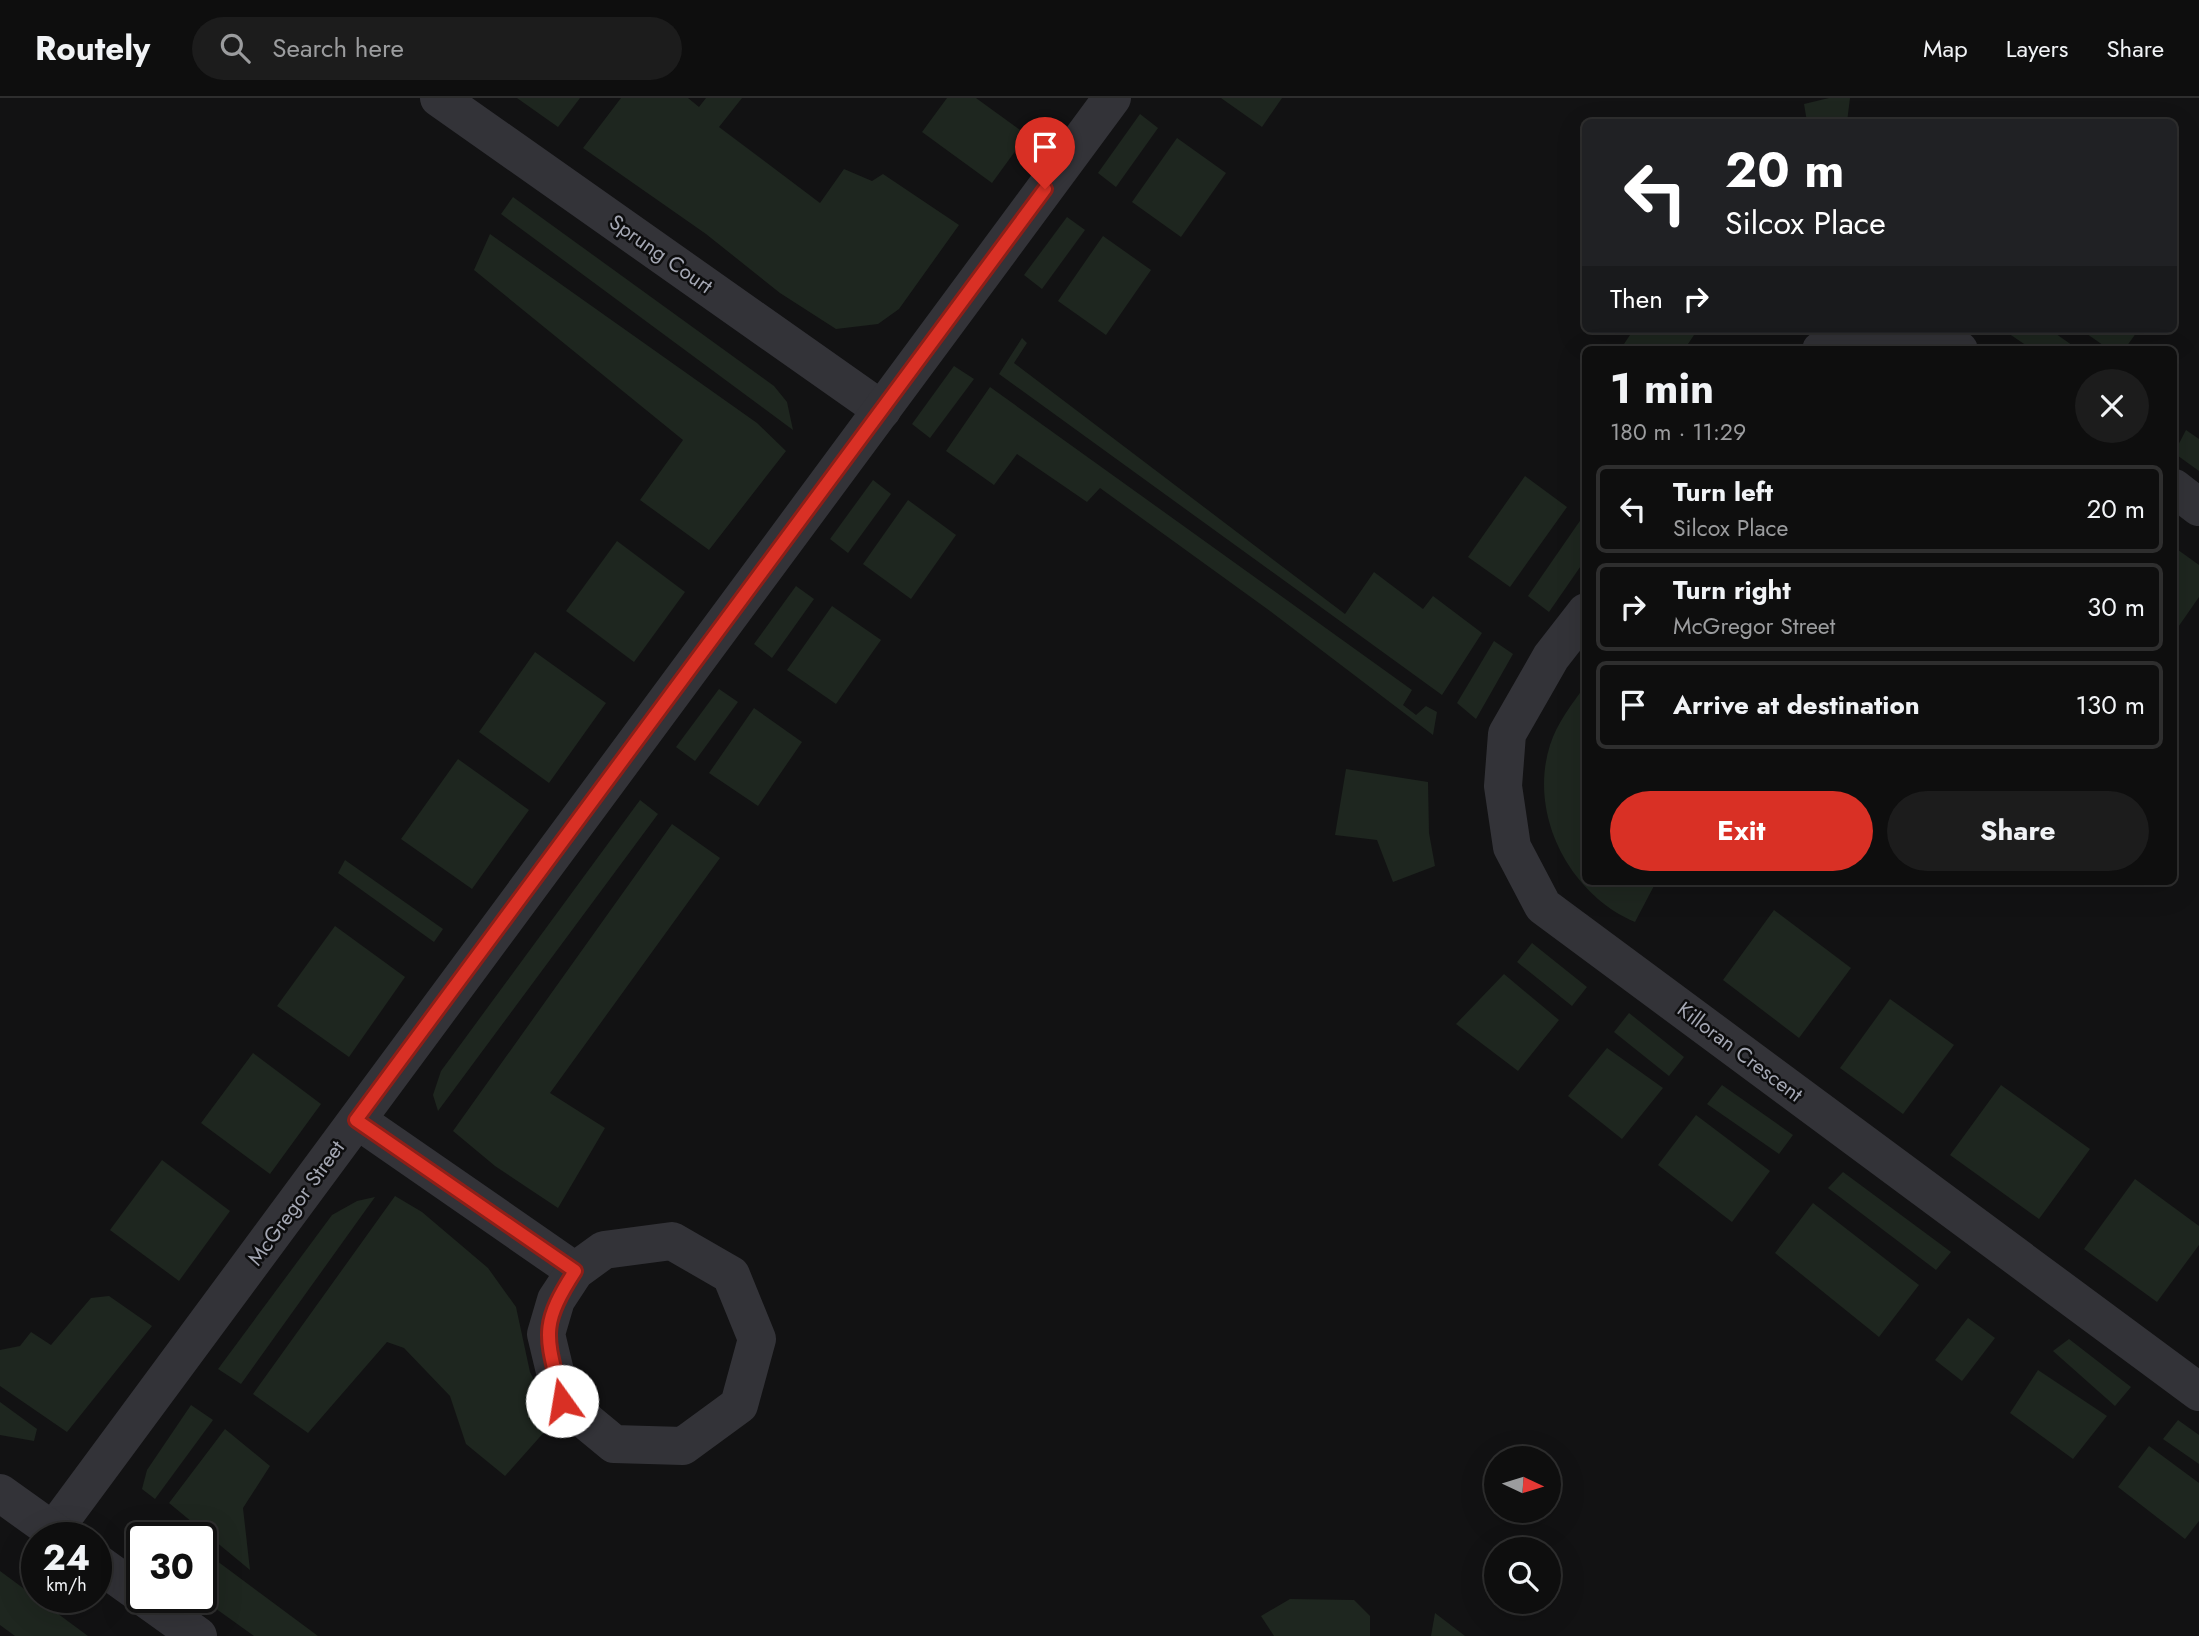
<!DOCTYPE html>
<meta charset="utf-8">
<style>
:root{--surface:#0e0e0e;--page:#1c1c1c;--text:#f1f3f6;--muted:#9b9c9e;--line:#2e2e2e;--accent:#d93025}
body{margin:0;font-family:Jost,sans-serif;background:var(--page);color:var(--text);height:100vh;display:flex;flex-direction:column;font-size:26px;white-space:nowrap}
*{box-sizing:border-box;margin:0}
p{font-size:23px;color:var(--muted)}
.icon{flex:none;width:38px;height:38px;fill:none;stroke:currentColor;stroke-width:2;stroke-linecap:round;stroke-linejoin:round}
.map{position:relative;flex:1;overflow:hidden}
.sheet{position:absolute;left:1582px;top:248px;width:595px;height:539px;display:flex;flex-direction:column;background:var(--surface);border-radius:10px;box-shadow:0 7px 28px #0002,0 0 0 2px var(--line)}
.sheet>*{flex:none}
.banner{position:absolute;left:1582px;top:21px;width:595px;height:214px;border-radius:10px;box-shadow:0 7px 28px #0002,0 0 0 2px var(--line);background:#202124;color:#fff;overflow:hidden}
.needle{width:46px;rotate:94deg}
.fabs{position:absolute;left:1484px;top:1348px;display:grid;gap:14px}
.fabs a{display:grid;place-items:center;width:77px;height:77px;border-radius:50%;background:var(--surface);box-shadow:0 7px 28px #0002,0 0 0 2px var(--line);font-size:35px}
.speed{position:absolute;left:21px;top:1424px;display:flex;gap:14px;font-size:35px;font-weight:700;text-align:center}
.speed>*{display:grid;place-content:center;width:91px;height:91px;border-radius:50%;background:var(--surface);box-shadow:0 7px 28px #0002,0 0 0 2px var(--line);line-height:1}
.speed small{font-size:18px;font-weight:400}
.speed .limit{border:4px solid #111;border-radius:10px;background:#fff;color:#111}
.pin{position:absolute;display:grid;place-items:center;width:60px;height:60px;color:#fff;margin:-72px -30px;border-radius:50% 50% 50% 0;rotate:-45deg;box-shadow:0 0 7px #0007}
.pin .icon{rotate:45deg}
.me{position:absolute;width:77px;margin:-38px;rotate:347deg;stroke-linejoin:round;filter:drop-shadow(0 0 5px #0008)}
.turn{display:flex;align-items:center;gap:24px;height:147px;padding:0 28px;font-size:32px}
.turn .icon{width:91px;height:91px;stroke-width:2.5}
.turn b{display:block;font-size:49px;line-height:60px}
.then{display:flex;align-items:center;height:66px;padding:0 28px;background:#0003;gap:14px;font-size:26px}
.round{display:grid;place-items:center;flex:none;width:74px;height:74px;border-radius:37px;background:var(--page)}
.head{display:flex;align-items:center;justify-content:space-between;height:119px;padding:0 28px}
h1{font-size:42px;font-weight:700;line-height:52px}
.cta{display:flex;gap:14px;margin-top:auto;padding:14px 28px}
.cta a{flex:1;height:80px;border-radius:42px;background:var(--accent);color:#fff;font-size:28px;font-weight:700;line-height:80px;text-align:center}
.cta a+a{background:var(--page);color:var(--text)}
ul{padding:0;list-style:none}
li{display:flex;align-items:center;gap:21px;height:88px;margin:0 14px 10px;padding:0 14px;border:4px solid var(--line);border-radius:10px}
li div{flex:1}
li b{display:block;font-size:26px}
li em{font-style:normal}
header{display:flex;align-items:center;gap:42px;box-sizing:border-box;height:98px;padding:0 35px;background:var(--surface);border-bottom:2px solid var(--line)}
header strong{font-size:33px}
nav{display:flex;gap:38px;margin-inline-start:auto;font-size:24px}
.search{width:490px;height:63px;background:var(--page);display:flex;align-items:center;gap:18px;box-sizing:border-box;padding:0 24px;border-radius:38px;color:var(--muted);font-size:26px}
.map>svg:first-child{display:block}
</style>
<header>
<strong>Routely</strong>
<div class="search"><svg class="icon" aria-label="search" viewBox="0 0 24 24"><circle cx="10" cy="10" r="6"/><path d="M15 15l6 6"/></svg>Search here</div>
<nav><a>Map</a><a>Layers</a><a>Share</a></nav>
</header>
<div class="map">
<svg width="2199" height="1538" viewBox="0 0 2199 1538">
<rect width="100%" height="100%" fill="#121213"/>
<g fill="#1e261f">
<polygon points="517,0 580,0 558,29"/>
<polygon points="621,0 688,0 699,9 706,0 742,0 719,29 820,105 844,71 872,83 883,76 959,127 899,211 878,226 836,231 780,195 706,136 583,50"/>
<polygon points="947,0 976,0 1027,37 992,85 922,34"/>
<polygon points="1221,0 1282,0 1262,29"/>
<polygon points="1829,0 1850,0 1847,24 1807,24 1804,6"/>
<polygon points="1140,16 1158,30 1116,89 1098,75"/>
<polygon points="1177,40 1226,75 1181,139 1132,104"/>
<polygon points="513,99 774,288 787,304 793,332 501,116"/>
<polygon points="1067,119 1085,132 1042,191 1024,177"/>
<polygon points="490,136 757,325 786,353 709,452 640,402 683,342 474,172"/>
<polygon points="1103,138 1151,172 1106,237 1058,203"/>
<polygon points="1634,231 1698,231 1684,252 1620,252"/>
<polygon points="2002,231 2049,231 2079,252 2033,252"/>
<polygon points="2080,231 2139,231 2124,252 2110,252"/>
<polygon points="1022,240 1027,245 1014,265 1345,516 1374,474 1423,511 1433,498 1482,535 1442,597 999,276"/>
<polygon points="954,268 974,281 930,340 912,326"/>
<polygon points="990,289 1412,592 1403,607 1416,617 1426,608 1437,614 1433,637 1270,513 1100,390 1087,404 1017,356 994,387 946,353"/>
<polygon points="2186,332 2199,341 2199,373 2174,355"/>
<polygon points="1525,378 1567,409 1510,489 1468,459"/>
<polygon points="873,382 891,396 848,455 830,441"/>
<polygon points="908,402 956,437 911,501 863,466"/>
<polygon points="1584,417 1585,462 1549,514 1528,498"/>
<polygon points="617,443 685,494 634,564 566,513"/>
<polygon points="2174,449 2199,467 2199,499 2174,535"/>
<polygon points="796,488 814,501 772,560 754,546"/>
<polygon points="832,508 881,542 836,606 787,572"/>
<polygon points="1494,543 1513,556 1476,621 1457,605"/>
<polygon points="535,554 606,605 549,685 479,634"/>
<path d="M1585 588 1586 784H1656L1635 824C1569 796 1528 716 1550 647 1557 625 1572 606 1585 588Z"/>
<polygon points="719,591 738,604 695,663 676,649"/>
<polygon points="754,610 802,644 758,708 709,675"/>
<polygon points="458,661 529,712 472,791 401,741"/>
<polygon points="1346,671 1428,684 1429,735 1435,768 1393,784 1377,742 1335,737"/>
<polygon points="640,702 658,716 438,1013 433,997 441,973"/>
<polygon points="672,726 720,760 550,995 605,1030 558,1110 495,1068 453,1033"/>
<polygon points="345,762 443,831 434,844 338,775"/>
<polygon points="1774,812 1851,870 1799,940 1723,882"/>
<polygon points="335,828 405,879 349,959 277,908"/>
<polygon points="1532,845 1587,889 1572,908 1517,864"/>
<polygon points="1504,876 1559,922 1518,973 1456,926"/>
<polygon points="1890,901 1954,947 1903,1016 1840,970"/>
<polygon points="1629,915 1684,959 1669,978 1614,934"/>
<polygon points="1607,950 1663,990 1622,1041 1568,998"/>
<polygon points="253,955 321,1006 270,1076 201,1025"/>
<polygon points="1722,987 1793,1037 1779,1056 1707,1006"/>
<polygon points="2001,987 2090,1051 2039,1121 1950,1057"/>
<polygon points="1696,1017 1770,1073 1732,1124 1658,1067"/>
<polygon points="162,1062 230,1113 179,1183 110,1132"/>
<polygon points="1843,1074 1951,1154 1936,1172 1828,1090"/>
<polygon points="2135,1081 2199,1128 2199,1147 2157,1204 2084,1151"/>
<polygon points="395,1098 422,1114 488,1170 516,1209 530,1274 554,1323 505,1378 466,1346 450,1298 404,1250 387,1244 308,1335 253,1296"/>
<polygon points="375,1099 241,1286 218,1271 332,1117 357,1103"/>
<polygon points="1813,1105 1919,1187 1879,1239 1775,1155"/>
<polygon points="109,1198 152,1228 67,1334 0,1288 0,1252 20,1248 31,1234 51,1247 91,1200"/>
<polygon points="1968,1220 1995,1240 1962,1283 1935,1262"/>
<polygon points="2069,1241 2131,1289 2115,1308 2053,1253"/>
<polygon points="2038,1272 2107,1318 2073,1361 2010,1315"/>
<polygon points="0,1304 37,1331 34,1343 0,1337"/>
<polygon points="191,1307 213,1322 155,1401 142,1391 147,1372"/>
<polygon points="2178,1322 2199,1337 2199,1366 2163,1341"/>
<polygon points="225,1331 270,1368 243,1410 250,1472 169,1405"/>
<polygon points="2149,1348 2199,1385 2199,1423 2185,1441 2118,1389"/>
<polygon points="160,1422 186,1440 152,1440 148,1431"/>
<polygon points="201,1451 318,1538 254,1538 201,1500"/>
<polygon points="0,1473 88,1538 15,1538 0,1527"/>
<polygon points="1290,1501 1354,1502 1370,1518 1370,1538 1274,1538 1261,1518"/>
<polygon points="1435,1515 1465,1538 1431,1538"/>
</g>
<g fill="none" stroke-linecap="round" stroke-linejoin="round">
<g stroke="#333338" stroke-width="38">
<polyline points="439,0 882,312"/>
<polyline points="1821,252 1929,242 1959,252"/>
<polyline points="2174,390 2199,409"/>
<polyline points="1586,514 1551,559 1507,636 1503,688 1512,749 1543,808 2199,1294"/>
<polyline points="357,1022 575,1173"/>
<polygon points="672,1143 731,1177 757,1241 739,1307 683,1348 614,1346 562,1303 546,1236 556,1202 575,1173 604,1152"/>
<polyline points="53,1433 1112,0"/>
</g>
<g stroke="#333338" stroke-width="38">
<polyline points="0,1395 63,1440"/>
<polyline points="96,1464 142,1497"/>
<polyline points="145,1500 198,1538"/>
</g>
</g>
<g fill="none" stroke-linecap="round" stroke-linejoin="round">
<g stroke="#8d1f18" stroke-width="18">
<path id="route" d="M562 1303C547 1239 538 1230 575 1173L356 1022 1045 91"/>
</g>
<use href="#route" stroke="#d93025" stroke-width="12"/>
</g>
<g text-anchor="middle" stroke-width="5" stroke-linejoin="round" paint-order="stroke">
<g font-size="21" fill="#a4a7b3" stroke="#0d0d0e">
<text transform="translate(661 156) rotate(35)" y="7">Sprung Court</text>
<text transform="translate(1740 954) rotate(37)" y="7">Killoran Crescent</text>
<text transform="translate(296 1105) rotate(-54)" y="7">McGregor Street</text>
</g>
</g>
</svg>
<div class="fabs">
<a><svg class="needle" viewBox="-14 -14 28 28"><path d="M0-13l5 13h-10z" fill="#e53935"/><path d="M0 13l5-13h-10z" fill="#9b9c9e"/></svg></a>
<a><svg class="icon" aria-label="search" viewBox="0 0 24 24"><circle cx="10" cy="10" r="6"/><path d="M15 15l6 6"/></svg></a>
</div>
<div class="speed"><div>24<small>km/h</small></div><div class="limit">30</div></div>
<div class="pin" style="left:1045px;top:91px;background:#d93025"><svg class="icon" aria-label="arrive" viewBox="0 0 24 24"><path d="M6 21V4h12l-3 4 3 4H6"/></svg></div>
<svg class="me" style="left:562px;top:1303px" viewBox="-20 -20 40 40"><circle r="19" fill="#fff"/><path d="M0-13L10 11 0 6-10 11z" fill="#d93025"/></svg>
<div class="banner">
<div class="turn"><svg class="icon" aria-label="left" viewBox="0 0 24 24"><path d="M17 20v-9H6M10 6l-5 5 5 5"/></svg><div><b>20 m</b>Silcox Place</div></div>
<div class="then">Then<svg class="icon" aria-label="right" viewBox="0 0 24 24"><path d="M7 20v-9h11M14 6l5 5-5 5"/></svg></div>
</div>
<section class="sheet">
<div class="head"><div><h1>1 min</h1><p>180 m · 11:29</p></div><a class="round"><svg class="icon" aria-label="close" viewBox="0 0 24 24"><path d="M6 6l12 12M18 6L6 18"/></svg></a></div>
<ul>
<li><svg class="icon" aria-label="left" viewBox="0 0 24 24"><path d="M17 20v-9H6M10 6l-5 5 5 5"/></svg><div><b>Turn left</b><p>Silcox Place</p></div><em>20 m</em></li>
<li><svg class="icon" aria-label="right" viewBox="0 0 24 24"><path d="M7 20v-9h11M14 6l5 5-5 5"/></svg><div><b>Turn right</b><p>McGregor Street</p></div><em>30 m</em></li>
<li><svg class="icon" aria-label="arrive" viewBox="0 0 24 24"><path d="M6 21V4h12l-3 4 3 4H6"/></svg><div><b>Arrive at destination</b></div><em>130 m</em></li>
</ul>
<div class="cta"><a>Exit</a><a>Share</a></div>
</section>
</div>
